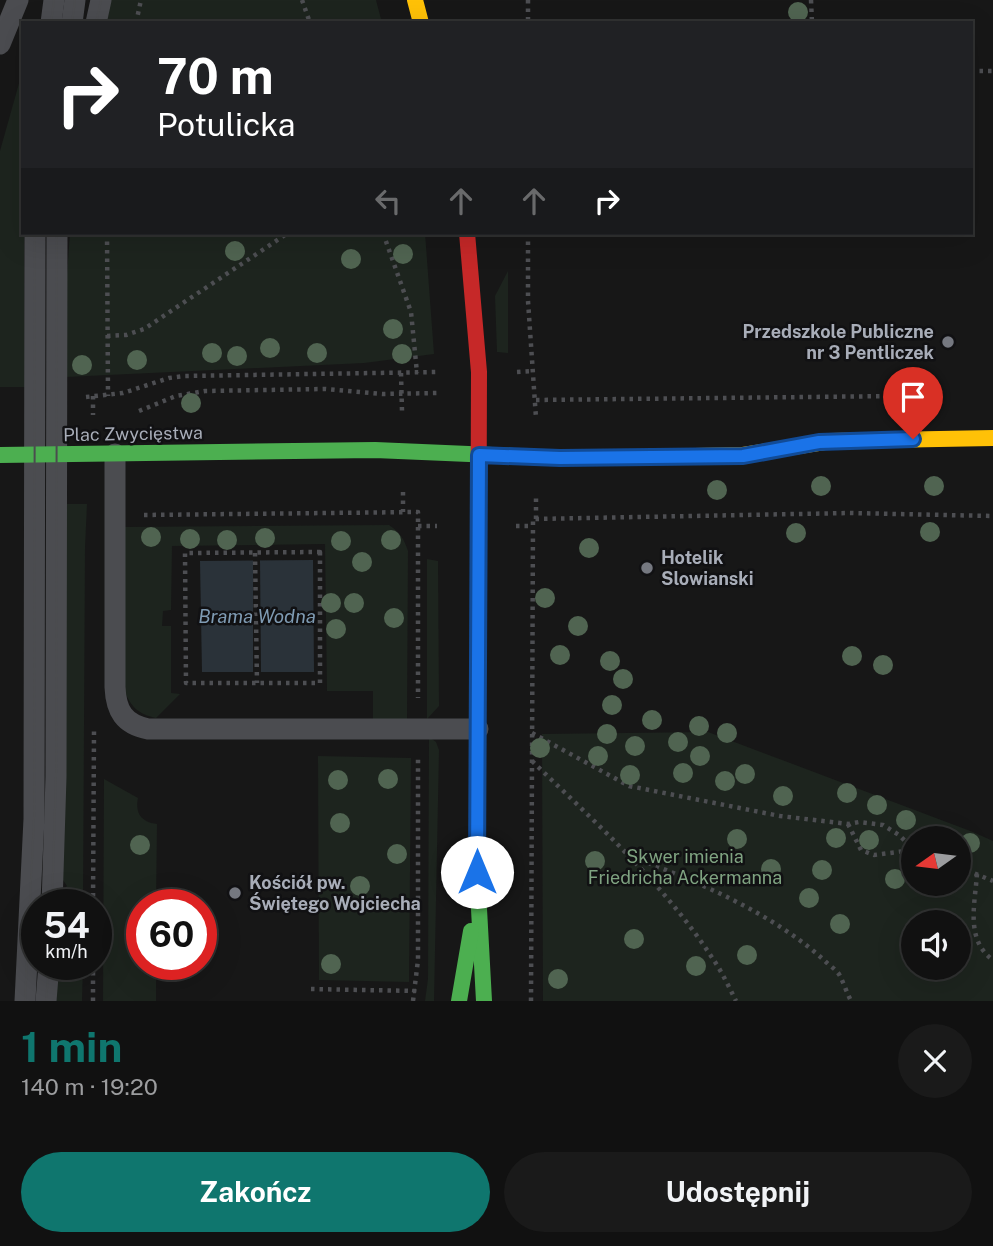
<!DOCTYPE html>
<html lang="pl">
<meta charset="utf-8">
<style>
:root{--surface:#111;--page:#1a1a1a;--text:#f1f3f6;--muted:#9c9d9f;--line:#303131;--accent:#0f766e}
body{margin:0;font-family:"Public Sans",sans-serif;background:var(--page);color:var(--text);height:100vh;display:flex;flex-direction:column;font-size:26px;white-space:nowrap}
*{box-sizing:border-box;margin:0}
p{font-size:23px;color:var(--muted)}
.icon{flex:none;width:38px;height:38px;fill:none;stroke:currentColor;stroke-width:2;stroke-linecap:round;stroke-linejoin:round}
.map{position:relative;height:1001px;overflow:hidden}
.drawer{display:flex;flex-direction:column;background:var(--surface);flex:1}
.drawer>*{flex:none}
.hud{position:absolute;left:21px;top:21px;width:952px;height:214px;border-radius:0px;box-shadow:0 7px 28px #0002,0 0 0 2px var(--line);background:#202124;color:#fff;overflow:hidden}
.needle{width:46px;rotate:256deg}
.controls{position:absolute;left:901px;top:826px;display:grid;gap:14px}
.controls a{display:grid;place-items:center;width:70px;height:70px;border-radius:50%;background:var(--surface);box-shadow:0 7px 28px #0002,0 0 0 2px var(--line);font-size:35px}
.speed{position:absolute;left:21px;top:889px;display:flex;gap:14px;font-size:35px;font-weight:700;text-align:center}
.speed>*{display:grid;place-content:center;width:91px;height:91px;border-radius:50%;background:var(--surface);box-shadow:0 7px 28px #0002,0 0 0 2px var(--line);line-height:1}
.speed small{font-size:18px;font-weight:400}
.speed .limit{border:10px solid #d22;background:#fff;color:#111}
.pin{position:absolute;display:grid;place-items:center;width:60px;height:60px;color:#fff;margin:-72px -30px;border-radius:50% 50% 50% 0;rotate:-45deg;box-shadow:0 0 7px #0007}
.pin .icon{rotate:45deg}
.me{position:absolute;width:77px;margin:-38px;rotate:0deg;stroke-linejoin:round;filter:drop-shadow(0 0 5px #0008)}
.turn{display:flex;align-items:center;gap:24px;height:147px;padding:0 21px;font-size:32px}
.turn .icon{width:91px;height:91px;stroke-width:2.5}
.turn b{display:block;font-size:49px;line-height:60px}
.lanes{display:flex;align-items:center;height:66px;padding:0 21px;background:#0003;justify-content:center;gap:35px;direction:ltr}
.lanes .off{opacity:.35}
.round{display:grid;place-items:center;flex:none;width:74px;height:74px;border-radius:37px;background:var(--page)}
.headline{display:flex;align-items:center;justify-content:space-between;height:119px;padding:0 21px}
h1{font-size:42px;font-weight:700;line-height:52px;color:var(--accent)}
.primary-button{display:flex;gap:14px;margin-top:auto;padding:14px 21px}
.primary-button a{flex:1;height:80px;border-radius:42px;background:var(--accent);color:#fff;font-size:28px;font-weight:700;line-height:80px;text-align:center}
.primary-button a+a{background:var(--page);color:var(--text)}
.map>svg:first-child{display:block}
</style>
<div class="map">
<svg width="993" height="1001" viewBox="0 0 993 1001">
<rect width="100%" height="100%" fill="#171717"/>
<g fill="#1d241e" fill-rule="evenodd">
<polygon points="111,0 376,0 382,23 106,23"/>
<polygon points="23,69 25,387 0,387 0,151"/>
<polygon points="70,233 425,233 434,354 364,363 66,377 66,289"/>
<polygon points="508,271 508,353 497,352 495,296"/>
<polygon points="65,504 87,504 85,548 83,905 61,905 63,890 67,886 63,880"/>
<path d="M389 525C400 532 404 539 408 551L407 719 373 720V691H327L325 544 172 546 171 610 163 611 162 626H171V693L180 694 156 718C138 714 131 707 124 690V527Z"/>
<polygon points="427,559 438,561 439,706 427,719"/>
<path d="M708 732 973 832 993 841V1001H543L542 734ZM914 838H959V884H914ZM914 922H959V968H914Z"/>
<polygon points="429,737 436,742 439,750 434,1001 425,1001 428,979"/>
<polygon points="318,756 411,758 409,982 319,980"/>
<path d="M104 779 138 798C135 813 141 822 157 824L156 905H142V964H156V1001H103Z"/>
<polygon points="57,964 83,964 82,1001 55,1001"/>
</g>
<polygon fill="#2a3239" points="313,560 314,672 202,672 200,561"/>
<polygon fill="#171717" points="253,560 260,560 261,672 253,672"/>
<g fill="none" stroke-linecap="round" stroke-linejoin="round">
<g stroke="#4d4e52" stroke-width="4.5" stroke-dasharray="3.5 5" stroke-linecap="butt">
<polyline points="302,0 310,23"/>
<polyline points="528,0 528,23"/>
<polyline points="811,0 812,23"/>
<polyline points="136,23 141,0"/>
<polyline points="971,71 993,71"/>
<polyline points="107,233 108,396"/>
<polyline points="383,233 411,312 417,373"/>
<polyline points="528,233 528,301 536,418"/>
<polyline points="107,336 126,335 144,329 288,233"/>
<polyline points="517,372 534,371"/>
<polyline points="401,373 402,411"/>
<polyline points="93,396 93,415"/>
<polyline points="86,397 123,393 169,378 185,376 438,372"/>
<polyline points="536,400 898,396"/>
<polyline points="139,411 176,396 205,391 325,389 382,394 438,393"/>
<polyline points="403,492 403,512"/>
<polyline points="144,515 418,512 418,698"/>
<polyline points="536,519 536,495"/>
<polyline points="418,526 437,526"/>
<polyline points="516,526 533,526"/>
<polygon points="320,552 320,683 186,683 185,553"/>
<polyline points="255,553 257,683"/>
<polyline points="532,733 629,786 780,816 848,824 859,822 883,825 899,835 914,850"/>
<path d="M532 761C596 823 664 884 713 959 722 972 729 987 736 1001"/>
<polyline points="848,824 861,850 874,855 913,850"/>
<path d="M632 857C697 881 774 914 825 961 830 966 837 970 840 976 844 984 847 993 851 1001"/>
<polyline points="959,867 993,881"/>
<path d="M977 874C975 904 965 940 993 960"/>
<polyline points="93,905 94,731"/>
<polyline points="311,989 416,991"/>
<polyline points="93,1001 93,964"/>
<polyline points="413,1001 418,960 418,759"/>
<polyline points="531,1001 533,519 849,513 993,516"/>
</g>
<g stroke="#4b4c50" stroke-width="21">
<polyline points="51,23 54,0"/>
<polyline points="72,23 75,0"/>
<polyline points="96,23 101,0"/>
<polyline points="0,44 18,0"/>
<path d="M115 454V687C116 711 124 724 148 729H478"/>
<polyline points="52,905 56,777 57,233"/>
<polyline points="25,1001 34,819 35,233"/>
<polyline points="46,1001 49,964"/>
</g>
<g stroke="#4caf50" stroke-width="16">
<polyline points="0,455 375,450 560,458 647,457"/>
<polyline points="478,687 477,872 484,1001"/>
<polyline points="459,1001 471,931"/>
</g>
<g stroke="#ffc107" stroke-width="16">
<polyline points="415,0 421,23"/>
<polyline points="647,457 743,455 831,441 993,438"/>
</g>
<polyline stroke="#c62828" stroke-width="16" points="467,233 479,372 478,687"/>
<g stroke="#4b4c4f" stroke-width="2">
<polyline points="51,23 54,0"/>
<polyline points="72,23 75,0"/>
<polyline points="96,23 101,0"/>
<polyline points="52,905 56,777 57,233"/>
<polyline points="25,1001 34,819 35,233"/>
<polyline points="46,1001 49,964"/>
</g>
</g>
<g fill="#506451">
<circle cx="798" cy="12" r="10"/>
<circle cx="235" cy="251" r="10"/>
<circle cx="403" cy="254" r="10"/>
<circle cx="351" cy="259" r="10"/>
<circle cx="393" cy="329" r="10"/>
<circle cx="270" cy="348" r="10"/>
<circle cx="212" cy="353" r="10"/>
<circle cx="317" cy="353" r="10"/>
<circle cx="402" cy="354" r="10"/>
<circle cx="237" cy="356" r="10"/>
<circle cx="137" cy="360" r="10"/>
<circle cx="82" cy="365" r="10"/>
<circle cx="191" cy="403" r="10"/>
<circle cx="821" cy="486" r="10"/>
<circle cx="934" cy="486" r="10"/>
<circle cx="717" cy="490" r="10"/>
<circle cx="930" cy="532" r="10"/>
<circle cx="796" cy="533" r="10"/>
<circle cx="151" cy="537" r="10"/>
<circle cx="265" cy="538" r="10"/>
<circle cx="190" cy="539" r="10"/>
<circle cx="227" cy="540" r="10"/>
<circle cx="391" cy="540" r="10"/>
<circle cx="341" cy="541" r="10"/>
<circle cx="589" cy="548" r="10"/>
<circle cx="362" cy="562" r="10"/>
<circle cx="545" cy="598" r="10"/>
<circle cx="331" cy="603" r="10"/>
<circle cx="354" cy="603" r="10"/>
<circle cx="394" cy="618" r="10"/>
<circle cx="578" cy="626" r="10"/>
<circle cx="336" cy="629" r="10"/>
<circle cx="560" cy="655" r="10"/>
<circle cx="852" cy="656" r="10"/>
<circle cx="610" cy="661" r="10"/>
<circle cx="883" cy="665" r="10"/>
<circle cx="623" cy="679" r="10"/>
<circle cx="612" cy="705" r="10"/>
<circle cx="652" cy="720" r="10"/>
<circle cx="699" cy="726" r="10"/>
<circle cx="727" cy="733" r="10"/>
<circle cx="607" cy="734" r="10"/>
<circle cx="678" cy="742" r="10"/>
<circle cx="635" cy="746" r="10"/>
<circle cx="540" cy="748" r="10"/>
<circle cx="598" cy="756" r="10"/>
<circle cx="700" cy="756" r="10"/>
<circle cx="683" cy="773" r="10"/>
<circle cx="745" cy="774" r="10"/>
<circle cx="630" cy="775" r="10"/>
<circle cx="388" cy="779" r="10"/>
<circle cx="338" cy="780" r="10"/>
<circle cx="725" cy="781" r="10"/>
<circle cx="847" cy="793" r="10"/>
<circle cx="783" cy="796" r="10"/>
<circle cx="877" cy="805" r="10"/>
<circle cx="906" cy="820" r="10"/>
<circle cx="340" cy="823" r="10"/>
<circle cx="836" cy="838" r="10"/>
<circle cx="737" cy="839" r="10"/>
<circle cx="869" cy="840" r="10"/>
<circle cx="970" cy="843" r="10"/>
<circle cx="140" cy="845" r="10"/>
<circle cx="397" cy="854" r="10"/>
<circle cx="595" cy="861" r="10"/>
<circle cx="771" cy="869" r="10"/>
<circle cx="822" cy="870" r="10"/>
<circle cx="895" cy="879" r="10"/>
<circle cx="360" cy="886" r="10"/>
<circle cx="809" cy="898" r="10"/>
<circle cx="840" cy="924" r="10"/>
<circle cx="634" cy="939" r="10"/>
<circle cx="747" cy="955" r="10"/>
<circle cx="331" cy="964" r="10"/>
<circle cx="696" cy="966" r="10"/>
<circle cx="558" cy="979" r="10"/>
</g>
<g fill="none" stroke-linecap="round" stroke-linejoin="round">
<g stroke="#114b97" stroke-width="18">
<polyline id="route" points="477,872 479,455 560,458 743,456 819,442 913,439"/>
</g>
<use href="#route" stroke="#1a73e8" stroke-width="12"/>
</g>
<g fill="#757880" stroke="#111113" stroke-width="2.5">
<circle cx="948" cy="342" r="7"/>
<circle cx="647" cy="568" r="7"/>
<circle cx="235" cy="893" r="7"/>
</g>
<g text-anchor="middle" stroke-width="5" stroke-linejoin="round" paint-order="stroke">
<g font-size="18" font-weight="bold" fill="#a8adb8" stroke="#111113" text-anchor="start">
<text x="934" y="338" text-anchor="end">Przedszkole Publiczne<tspan x="934" dy="21">nr 3 Pentliczek</tspan></text>
<text x="661" y="564">Hotelik<tspan x="661" dy="21">Slowianski</tspan></text>
<text x="249" y="889">Kościół pw.<tspan x="249" dy="21">Świętego Wojciecha</tspan></text>
</g>
<g font-size="18" fill="#a8adb8" stroke="#111113">
<text transform="translate(133 434) rotate(-1)" y="6">Plac Zwycięstwa</text>
</g>
<g font-size="18" fill="#7fa381" stroke="#111113">
<text x="685" y="863">Skwer imienia<tspan x="685" dy="21">Friedricha Ackermanna</tspan></text>
</g>
<g font-size="19" font-style="italic" fill="#7f9bb3" stroke="#111113">
<text x="257" y="623">Brama Wodna</text>
</g>
</g>
</svg>
<div class="controls">
<a><svg class="needle" viewBox="-14 -14 28 28"><path d="M0-13l5 13h-10z" fill="#e53935"/><path d="M0 13l5-13h-10z" fill="#9c9d9f"/></svg></a>
<a><svg class="icon" aria-label="sound" viewBox="0 0 24 24"><path d="M4 9h4l5-4v14l-5-4H4zM17 9q2 3 0 6"/></svg></a>
</div>
<div class="speed"><div>54<small>km/h</small></div><div class="limit">60</div></div>
<div class="pin" style="left:913px;top:439px;background:#d93025"><svg class="icon" aria-label="arrive" viewBox="0 0 24 24"><path d="M6 21V4h12l-3 4 3 4H6"/></svg></div>
<svg class="me" style="left:477px;top:872px" viewBox="-20 -20 40 40"><circle r="19" fill="#fff"/><path d="M0-13L10 11 0 6-10 11z" fill="#1a73e8"/></svg>
<div class="hud">
<div class="turn"><svg class="icon" aria-label="right" viewBox="0 0 24 24"><path d="M7 20v-9h11M14 6l5 5-5 5"/></svg><div><b>70 m</b>Potulicka</div></div>
<div class="lanes"><svg class="icon off" aria-label="left" viewBox="0 0 24 24"><path d="M17 20v-9H6M10 6l-5 5 5 5"/></svg><svg class="icon off" aria-label="ahead" viewBox="0 0 24 24"><path d="M12 20V5M6 11l6-6 6 6"/></svg><svg class="icon off" aria-label="ahead" viewBox="0 0 24 24"><path d="M12 20V5M6 11l6-6 6 6"/></svg><svg class="icon" aria-label="right" viewBox="0 0 24 24"><path d="M7 20v-9h11M14 6l5 5-5 5"/></svg></div>
</div>
</div>
<section class="drawer">
<div class="headline"><div><h1>1 min</h1><p>140 m · 19:20</p></div><a class="round"><svg class="icon" aria-label="close" viewBox="0 0 24 24"><path d="M6 6l12 12M18 6L6 18"/></svg></a></div>
<div class="primary-button"><a>Zakończ</a><a>Udostępnij</a></div>
</section>
